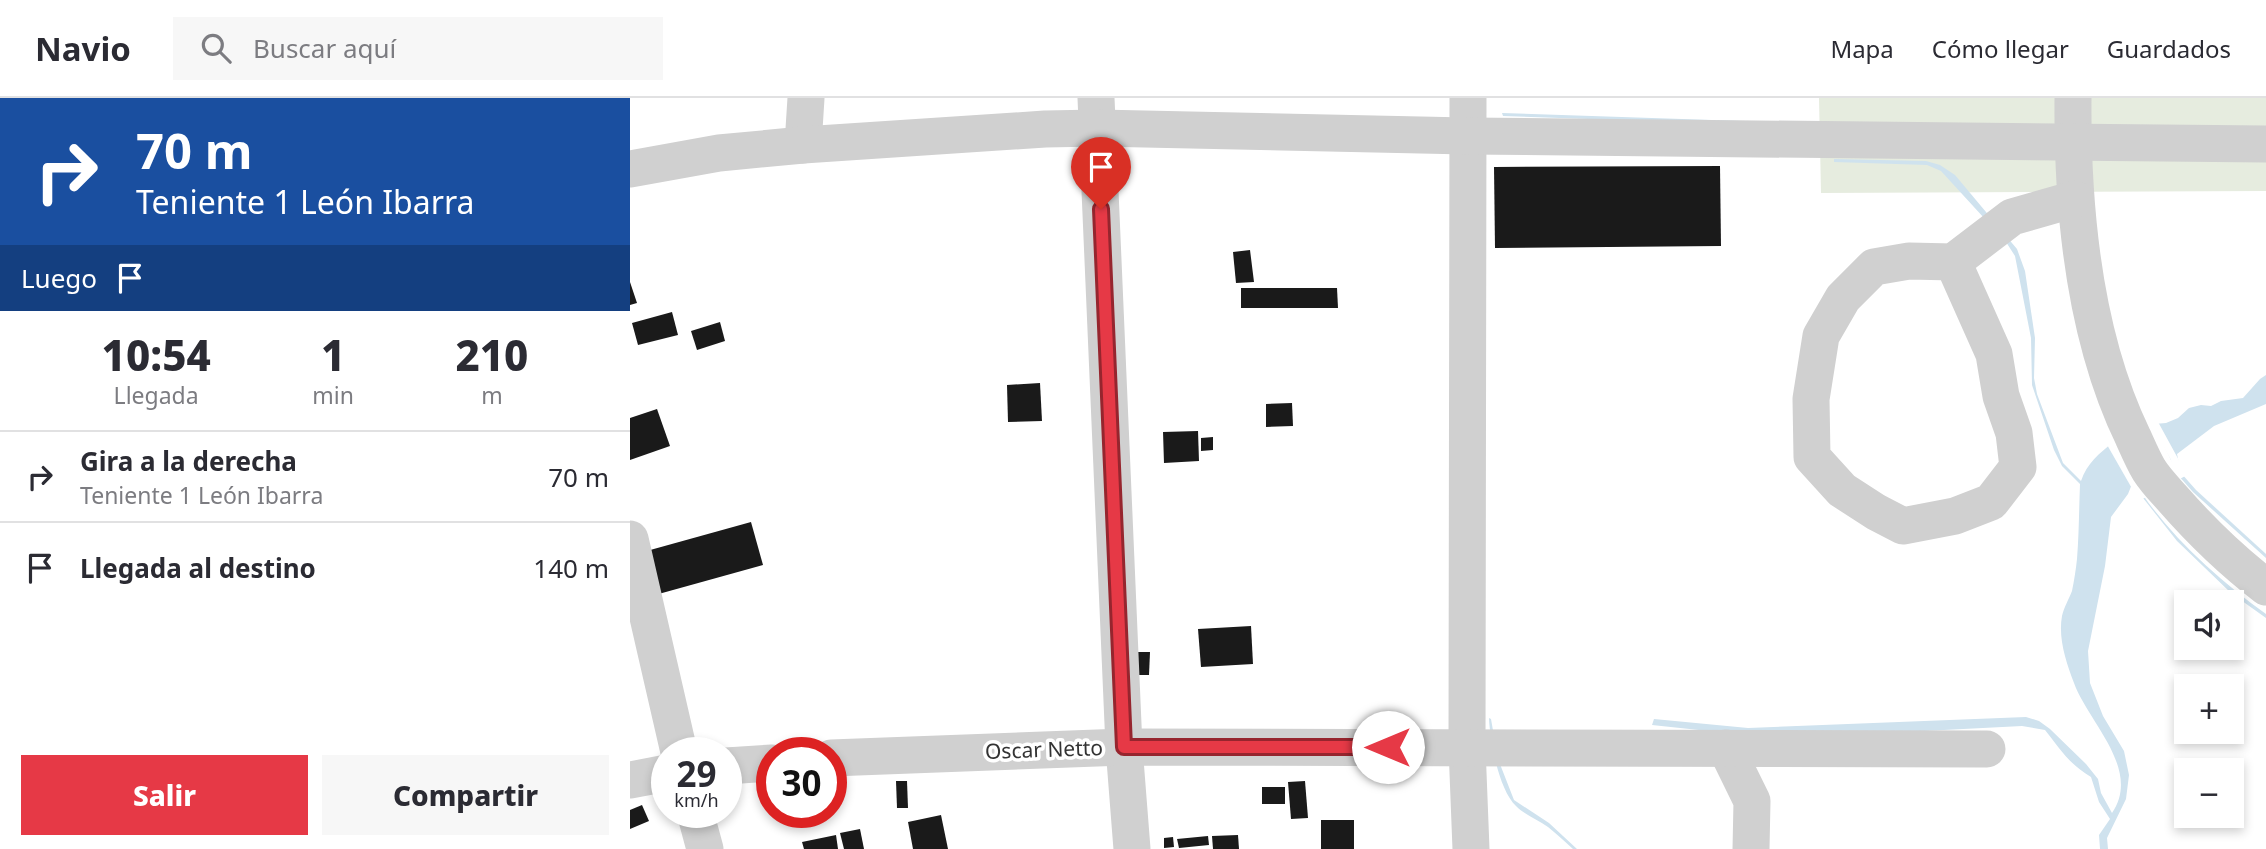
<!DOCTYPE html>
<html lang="es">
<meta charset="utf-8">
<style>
:root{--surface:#fff;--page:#f7f7f7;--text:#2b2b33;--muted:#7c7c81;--line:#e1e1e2;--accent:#e63946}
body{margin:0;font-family:"Noto Sans",sans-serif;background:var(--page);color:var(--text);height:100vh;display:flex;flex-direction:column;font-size:26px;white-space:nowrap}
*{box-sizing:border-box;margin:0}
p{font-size:23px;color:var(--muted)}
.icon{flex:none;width:38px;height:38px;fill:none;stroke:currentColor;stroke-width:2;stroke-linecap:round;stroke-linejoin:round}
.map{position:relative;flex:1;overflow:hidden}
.drawer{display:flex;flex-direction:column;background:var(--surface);width:630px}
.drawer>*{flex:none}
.top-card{background:#1a4fa0;color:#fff;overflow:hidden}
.fabs{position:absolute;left:1544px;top:492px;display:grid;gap:14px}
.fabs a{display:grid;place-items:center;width:70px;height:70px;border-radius:0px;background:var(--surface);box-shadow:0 4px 10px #0003;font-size:35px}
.speed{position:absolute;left:21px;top:639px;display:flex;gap:14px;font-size:35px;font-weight:700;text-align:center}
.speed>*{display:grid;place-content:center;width:91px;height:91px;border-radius:50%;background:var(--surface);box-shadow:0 4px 10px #0003;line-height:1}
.speed small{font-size:18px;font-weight:400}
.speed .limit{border:10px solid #d22;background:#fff;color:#111}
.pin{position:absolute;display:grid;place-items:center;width:60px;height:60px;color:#fff;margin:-72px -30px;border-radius:50% 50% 50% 0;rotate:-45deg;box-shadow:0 0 7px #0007}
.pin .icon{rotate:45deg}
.me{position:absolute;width:77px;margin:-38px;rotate:270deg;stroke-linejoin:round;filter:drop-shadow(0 0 5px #0008)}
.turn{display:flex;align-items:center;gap:24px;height:147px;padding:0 21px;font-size:32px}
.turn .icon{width:91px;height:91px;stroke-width:2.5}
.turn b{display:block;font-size:49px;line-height:60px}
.then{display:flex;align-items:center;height:66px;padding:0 21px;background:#0003;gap:14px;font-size:26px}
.eta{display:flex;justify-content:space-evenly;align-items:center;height:119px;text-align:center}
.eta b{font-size:42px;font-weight:800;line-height:49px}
.primary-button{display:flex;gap:14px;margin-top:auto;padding:14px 21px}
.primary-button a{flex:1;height:80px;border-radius:0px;background:var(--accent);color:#fff;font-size:28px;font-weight:800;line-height:80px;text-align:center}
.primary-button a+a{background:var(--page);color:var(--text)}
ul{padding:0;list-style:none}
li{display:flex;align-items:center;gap:21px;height:91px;padding:0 21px;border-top:2px solid var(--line)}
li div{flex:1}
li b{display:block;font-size:26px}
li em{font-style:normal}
header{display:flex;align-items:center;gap:42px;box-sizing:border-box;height:98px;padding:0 35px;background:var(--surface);border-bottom:2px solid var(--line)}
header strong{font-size:33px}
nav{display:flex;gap:38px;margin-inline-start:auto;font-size:24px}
.search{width:490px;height:63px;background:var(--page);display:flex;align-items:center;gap:18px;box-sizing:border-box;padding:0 24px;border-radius:0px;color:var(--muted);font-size:26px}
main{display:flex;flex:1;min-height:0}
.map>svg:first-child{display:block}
</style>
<header>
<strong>Navio</strong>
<div class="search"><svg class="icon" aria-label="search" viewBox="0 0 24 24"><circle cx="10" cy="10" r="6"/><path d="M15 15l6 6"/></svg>Buscar aquí</div>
<nav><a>Mapa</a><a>Cómo llegar</a><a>Guardados</a></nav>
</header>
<main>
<section class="drawer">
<div class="top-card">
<div class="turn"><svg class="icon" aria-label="right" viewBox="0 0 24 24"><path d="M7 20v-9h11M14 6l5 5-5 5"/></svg><div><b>70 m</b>Teniente 1 León Ibarra</div></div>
<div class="then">Luego<svg class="icon" aria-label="arrive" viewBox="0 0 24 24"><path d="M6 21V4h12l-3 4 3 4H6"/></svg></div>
</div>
<div class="eta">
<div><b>10:54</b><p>Llegada</p></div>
<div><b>1</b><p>min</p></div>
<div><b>210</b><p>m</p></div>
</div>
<ul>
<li><svg class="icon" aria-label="right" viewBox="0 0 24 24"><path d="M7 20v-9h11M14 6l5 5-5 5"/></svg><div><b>Gira a la derecha</b><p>Teniente 1 León Ibarra</p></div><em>70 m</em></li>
<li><svg class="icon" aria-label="arrive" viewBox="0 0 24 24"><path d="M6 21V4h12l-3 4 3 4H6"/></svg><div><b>Llegada al destino</b></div><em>140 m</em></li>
</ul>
<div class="primary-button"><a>Salir</a><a>Compartir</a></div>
</section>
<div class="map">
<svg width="1636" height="751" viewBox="0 0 1636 751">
<rect width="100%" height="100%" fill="#fff"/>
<polygon fill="#e6ecdf" points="1189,0 1636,0 1636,93 1191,95"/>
<g fill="#cfe2ee">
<polygon points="872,15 1418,33 1417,37 873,18"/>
<path d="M1204 61 1296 63 1310 67 1325 77 1387 151 1395 173 1405 240 1404 280 1407 296 1433 365 1451 383C1457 365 1469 356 1483 344 1489 357 1496 370 1503 382 1536 435 1586 480 1636 516V520L1601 495 1547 443 1502 386 1498 396 1481 419 1475 468 1458 553 1460 585 1473 618 1494 653 1499 677 1496 701 1477 740 1478 751H1470L1469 737 1480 721 1469 704 1461 679C1438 665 1431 652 1415 632L1392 628 1255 635H1097L1022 627 1024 621 1118 630 1396 619 1409 623 1420 631 1456 666 1468 681 1471 695 1482 715C1512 671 1458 624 1444 585 1436 564 1428 540 1432 518 1434 509 1439 501 1442 493 1444 483 1446 471 1447 461 1449 436 1449 411 1450 386L1432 368 1424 352 1402 287 1401 240 1385 158 1376 144 1311 73 1297 67 1204 64Z"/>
<polygon points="1636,277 1636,306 1584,328 1547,356 1551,375 1566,392 1636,456 1636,460 1563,394 1548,377 1524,326 1536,325 1548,320 1559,310 1571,307 1581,308 1591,303 1613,300 1630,281"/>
<path d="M859 620 861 621 868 661 884 702 919 725 947 751H943C935 744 927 736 918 729 908 722 895 717 886 708 869 692 860 644 859 620Z"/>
</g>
<g fill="#fff">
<polygon points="1527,322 1557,377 1548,382 1542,373 1541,362 1521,327 1522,323"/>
<polygon points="1481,341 1486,342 1519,398 1510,402 1504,394 1476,345"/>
</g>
<g fill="#1a1a1a">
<polygon points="1090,68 1091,148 865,150 864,69"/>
<polygon points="620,152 624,184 606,185 603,154"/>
<polygon points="0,184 7,205 0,207"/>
<polygon points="611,190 707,190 708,210 611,210"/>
<polygon points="42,214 48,237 8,247 2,225"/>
<polygon points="90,224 95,243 67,252 61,233"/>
<polygon points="410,285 412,323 378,324 377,287"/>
<polygon points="662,305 663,328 636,329 636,306"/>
<polygon points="27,311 40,348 0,362 0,320"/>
<polygon points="568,333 569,363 534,365 533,334"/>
<polygon points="583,339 583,352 571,353 571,340"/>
<polygon points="121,424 133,467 25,497 13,454"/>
<polygon points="621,528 623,566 571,569 568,531"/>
<polygon points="496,554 520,554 519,577 496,577"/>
<polygon points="266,683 277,683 278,710 267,710"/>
<polygon points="675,683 678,720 661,721 658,684"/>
<rect x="632" y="689" width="23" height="17"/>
<polygon points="12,707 19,723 0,731 0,712"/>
<polygon points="311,717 318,751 283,751 278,724"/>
<rect x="691" y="722" width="33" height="29"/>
<polygon points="230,731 234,751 214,751 210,735"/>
<polygon points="206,737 208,751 174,751 172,744"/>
<polygon points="608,737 609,751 583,751 582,738"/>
<polygon points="578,738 579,747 549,750 547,741"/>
<polygon points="543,739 544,749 534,750 534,740"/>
</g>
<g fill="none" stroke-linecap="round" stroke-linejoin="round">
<g stroke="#d0d0d0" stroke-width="37">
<polyline points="466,0 494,649 502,751"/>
<polyline points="838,0 837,649 841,751"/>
<path d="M1443 0C1442 111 1454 238 1503 339 1508 350 1513 362 1519 372 1526 383 1535 392 1543 401 1571 433 1602 463 1636 489"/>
<polyline points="173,47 176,0"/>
<polyline points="0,71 89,55 173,47 415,31 468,30 837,38 1636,46"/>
<polyline points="1323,164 1364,256 1371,298 1384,335 1388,369 1361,404 1325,418 1273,428 1246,414 1212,392 1182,359 1181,301 1191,238 1213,200 1244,169 1279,163 1323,164 1382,119 1445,101"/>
<polyline points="0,441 49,654"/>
<polyline points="1096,650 1122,703 1121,751"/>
<polyline points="201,660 494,649 1357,651"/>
<polyline points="96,668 142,665"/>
<polyline points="0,682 37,675"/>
<polyline points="65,714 75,751"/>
</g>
</g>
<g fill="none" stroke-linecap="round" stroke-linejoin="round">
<g stroke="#96252e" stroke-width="18">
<polyline id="route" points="471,111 494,649 758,649"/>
</g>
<use href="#route" stroke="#e63946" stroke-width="12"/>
</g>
<g text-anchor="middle" stroke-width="7" stroke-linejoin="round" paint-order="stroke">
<g font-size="21" fill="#333" stroke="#fff">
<text transform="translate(414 652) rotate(-2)" y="7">Oscar Netto</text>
</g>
</g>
</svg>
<div class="fabs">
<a><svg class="icon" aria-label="sound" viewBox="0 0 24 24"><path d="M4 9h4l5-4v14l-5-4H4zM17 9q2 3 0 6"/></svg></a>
<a>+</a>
<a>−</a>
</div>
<div class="speed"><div>29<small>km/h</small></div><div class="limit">30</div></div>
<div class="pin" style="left:471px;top:111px;background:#d93025"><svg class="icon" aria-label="arrive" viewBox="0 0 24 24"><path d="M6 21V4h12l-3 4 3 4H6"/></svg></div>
<svg class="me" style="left:758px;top:649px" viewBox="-20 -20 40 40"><circle r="19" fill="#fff"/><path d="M0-13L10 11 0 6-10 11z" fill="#e63946"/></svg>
</div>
</main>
